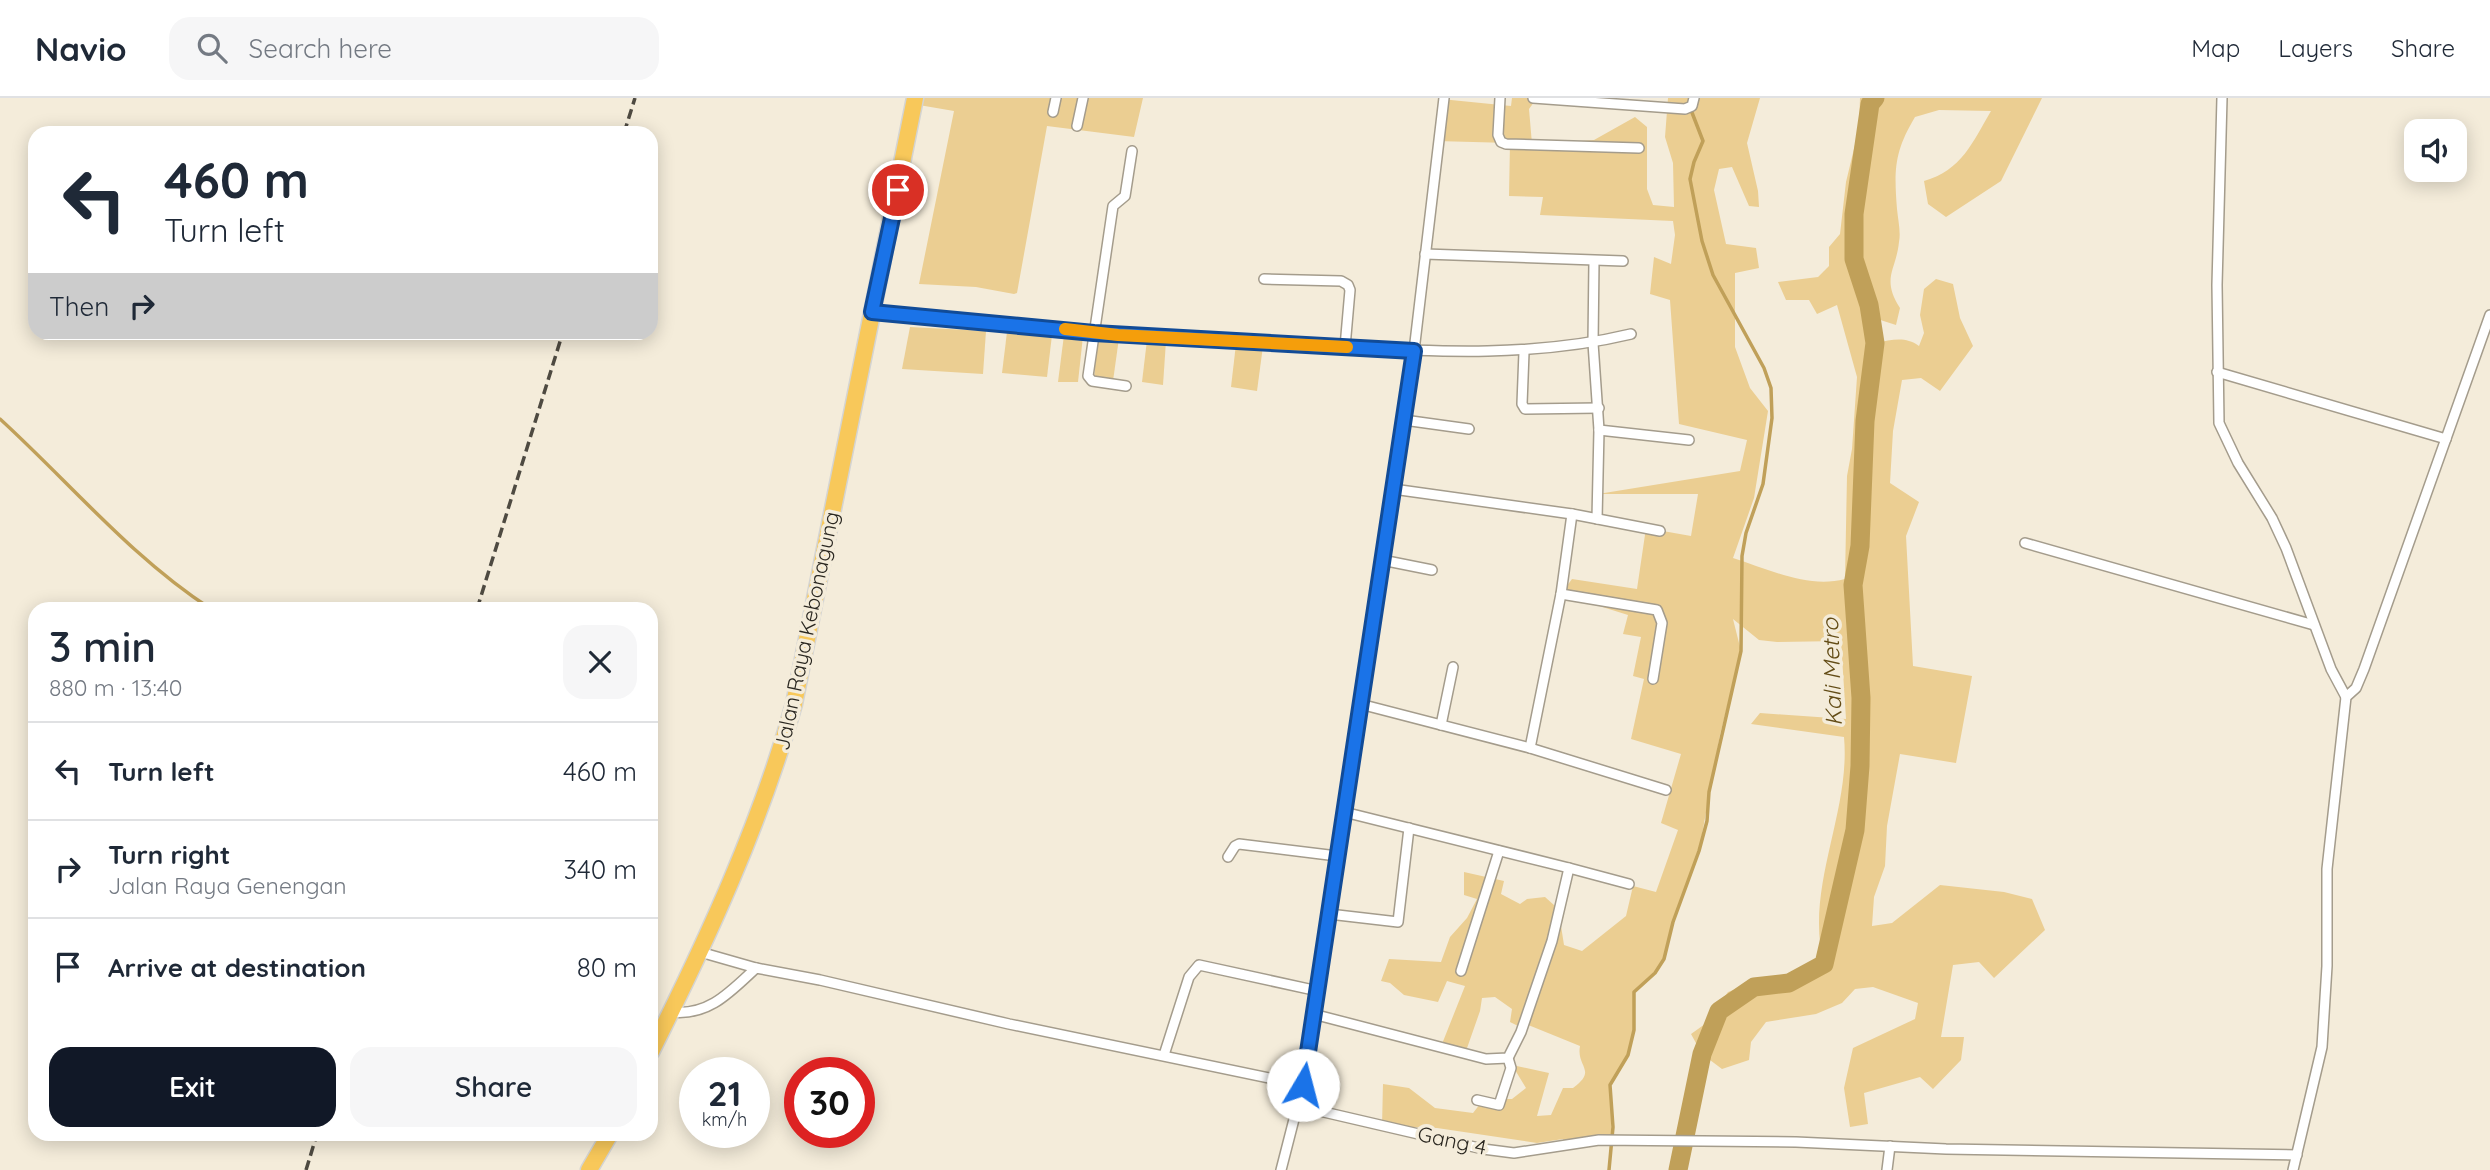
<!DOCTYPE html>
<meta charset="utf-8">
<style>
:root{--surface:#fff;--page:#f6f6f7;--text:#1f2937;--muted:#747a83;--line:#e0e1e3;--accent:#111827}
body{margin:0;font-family:Quicksand,sans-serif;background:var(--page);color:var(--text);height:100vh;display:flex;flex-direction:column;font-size:26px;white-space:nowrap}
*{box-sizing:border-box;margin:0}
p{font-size:23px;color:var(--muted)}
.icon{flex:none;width:38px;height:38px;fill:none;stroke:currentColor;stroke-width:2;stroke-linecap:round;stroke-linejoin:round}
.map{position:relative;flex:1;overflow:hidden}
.sheet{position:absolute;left:28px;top:504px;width:630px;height:539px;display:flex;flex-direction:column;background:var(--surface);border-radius:21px;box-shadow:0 4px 18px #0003}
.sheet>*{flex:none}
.banner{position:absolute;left:28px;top:28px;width:630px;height:214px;border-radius:21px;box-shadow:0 4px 18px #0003;background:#fff;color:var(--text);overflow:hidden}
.fabs{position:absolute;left:2404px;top:21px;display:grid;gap:14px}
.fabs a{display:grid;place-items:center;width:63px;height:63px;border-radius:14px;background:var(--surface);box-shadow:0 4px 18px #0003;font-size:35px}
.speed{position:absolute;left:679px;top:959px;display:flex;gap:14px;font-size:35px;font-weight:700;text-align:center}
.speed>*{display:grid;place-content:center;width:91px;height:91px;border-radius:50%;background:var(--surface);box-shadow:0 4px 18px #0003;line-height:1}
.speed small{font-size:18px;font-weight:400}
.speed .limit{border:10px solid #d22;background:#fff;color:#111}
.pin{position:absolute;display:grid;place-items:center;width:60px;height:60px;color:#fff;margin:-30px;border:4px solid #fff;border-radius:50%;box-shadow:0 2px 7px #0007}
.me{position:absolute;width:77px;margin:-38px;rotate:8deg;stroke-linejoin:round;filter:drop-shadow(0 0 5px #0008)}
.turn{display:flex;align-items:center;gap:24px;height:147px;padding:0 21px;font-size:32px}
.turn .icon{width:91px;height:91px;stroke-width:2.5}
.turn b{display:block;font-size:49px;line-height:60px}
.then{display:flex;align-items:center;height:66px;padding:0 21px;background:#0003;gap:14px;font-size:26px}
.round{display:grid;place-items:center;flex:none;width:74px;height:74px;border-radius:21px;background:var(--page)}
.summary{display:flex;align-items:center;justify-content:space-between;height:119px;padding:0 21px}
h1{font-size:42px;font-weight:600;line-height:52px}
.primary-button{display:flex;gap:14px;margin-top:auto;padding:14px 21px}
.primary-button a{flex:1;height:80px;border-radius:21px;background:var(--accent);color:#fff;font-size:28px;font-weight:600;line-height:80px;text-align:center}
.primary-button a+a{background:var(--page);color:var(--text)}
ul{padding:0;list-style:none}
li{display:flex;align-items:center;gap:21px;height:98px;padding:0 21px;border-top:2px solid var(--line)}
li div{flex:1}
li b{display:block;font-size:26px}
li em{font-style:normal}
header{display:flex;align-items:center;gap:42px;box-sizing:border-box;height:98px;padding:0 35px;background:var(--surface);border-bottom:2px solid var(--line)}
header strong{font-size:33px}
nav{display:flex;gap:38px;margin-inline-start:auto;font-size:24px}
.search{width:490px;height:63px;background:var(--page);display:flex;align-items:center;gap:18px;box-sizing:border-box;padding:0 24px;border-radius:21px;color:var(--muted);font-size:26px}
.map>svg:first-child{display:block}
</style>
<header>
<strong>Navio</strong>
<div class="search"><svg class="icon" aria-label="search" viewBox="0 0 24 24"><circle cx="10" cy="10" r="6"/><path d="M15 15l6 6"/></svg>Search here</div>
<nav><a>Map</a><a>Layers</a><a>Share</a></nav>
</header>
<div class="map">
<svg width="2490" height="1072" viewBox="0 0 2490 1072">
<rect width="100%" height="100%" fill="#f4ecda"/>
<g fill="#ebce92">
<polygon points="915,0 1143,0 1134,39 1047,28 1017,195 1014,196 976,189 919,186 954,13 913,6"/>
<path d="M1512 0H1537L1529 11 1532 46 1594 42 1635 19 1647 29V91L1653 107 1674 109 1673 65 1665 39 1668 0H1760L1747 45 1758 93 1759 109 1749 108 1732 69 1719 71 1714 92 1726 146 1756 150 1759 170 1735 175V249L1750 290 1768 313 1754 400 1733 460C1768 471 1808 491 1845 481L1847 378 1852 351 1857 279 1837 207 1817 216 1809 202H1786L1778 184 1818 179 1829 168V149L1840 136 1846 84 1859 30 1860 0H2042L2001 83 1946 119 1928 106 1924 83C1962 72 1972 45 1991 13L1939 12 1915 19C1894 54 1894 72 1897 111 1898 122 1901 134 1899 144 1896 173 1881 180 1900 210L1896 227 1871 219 1876 245C1892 242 1905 238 1919 248L1924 235 1920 217 1924 191 1936 181 1953 186 1960 220 1973 248 1940 293 1921 280 1902 282 1893 333 1890 385 1919 404 1906 438 1913 568 1972 578 1956 665 1900 656 1887 728 1885 768 1874 799 1872 828 1892 825 1940 787 2004 794 2032 801 2045 832 1994 880 1979 864 1953 867 1941 939H1964L1961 962 1933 991 1920 979 1864 995 1868 1026 1850 1029 1844 990 1853 950 1915 921 1918 905 1873 889 1855 891 1842 905 1816 916 1766 924 1751 944 1749 962 1722 971 1702 956 1691 936 1705 926 1728 894 1755 884 1789 885 1824 866C1804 790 1851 715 1844 639L1751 626 1760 615 1846 621 1841 543 1777 544 1759 542 1733 521 1741 553 1720 637 1699 753 1673 824 1664 861 1655 875 1634 894V932L1628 957 1610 987 1612 1043 1564 1044 1563 1041 1537 1045 1437 1030 1382 1028 1383 986 1409 990 1435 1010 1473 1015 1484 1001H1512L1526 990 1512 967 1549 975 1537 1018 1551 1017 1563 990H1573C1598 972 1576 969 1580 948L1521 924 1522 930 1510 924 1512 911 1495 899 1482 900 1480 913 1466 953 1442 946 1465 888 1447 883 1438 904 1404 897 1390 885 1381 883 1389 861 1441 864 1450 839 1467 820 1477 801 1464 797V774L1504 783 1501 796 1520 806 1527 801 1545 799 1564 816 1561 828 1564 847 1582 853 1626 818 1633 788 1656 794 1678 732 1661 725 1681 656 1631 641 1644 581 1633 578 1641 539 1623 536 1628 517 1561 496 1572 481 1637 491 1646 430 1691 438 1698 396H1598L1740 373 1747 342 1679 326 1670 202 1650 196 1654 159 1671 166 1675 137 1673 123 1540 117 1543 99 1509 98 1510 45 1436 43 1441 1 1511 8Z"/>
<polygon points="910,229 986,233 983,276 902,271"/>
<polygon points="1007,234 1052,237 1047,279 1002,275"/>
<polygon points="1064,237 1083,238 1078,284 1058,284"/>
<polygon points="1097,239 1119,240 1113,283 1094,282"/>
<polygon points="1147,242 1166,243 1163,287 1142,284"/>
<polygon points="1236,246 1263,248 1257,293 1231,289"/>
</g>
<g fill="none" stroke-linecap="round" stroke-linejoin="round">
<g stroke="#c0a059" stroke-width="3.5">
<path d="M0 321C70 385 131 459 211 511"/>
<polyline points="1609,1072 1613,1029 1610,987 1628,957 1634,932 1634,894 1655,875 1664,861 1673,824 1699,753 1707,723 1709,694 1741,553 1742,458 1746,435 1763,386 1772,320 1771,290 1764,270 1713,177 1702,143 1690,81 1694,64 1703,43 1691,12"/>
</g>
<polyline stroke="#c0a059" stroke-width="19" points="1678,1072 1702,956 1719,913 1754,889 1789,885 1824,866 1855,732 1860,668 1861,600 1853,487 1860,448 1865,323 1875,245 1869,207 1854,161 1854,116 1870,6 1875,0"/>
<g stroke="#a49c8c" stroke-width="12">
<g id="street">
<polyline points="1500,0 1498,37 1501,44 1506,46 1639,50"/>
<polyline points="1533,0 1685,11 1692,8 1694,0"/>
<polyline points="2222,0 2217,187 2219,325 2238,365 2272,420 2286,450 2331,571 2346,599"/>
<polyline points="1053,14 1056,0"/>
<polyline points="1077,28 1083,0"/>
<polyline points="1425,156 1623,163"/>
<polyline points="1594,163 1593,245 1599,332 1597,421"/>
<polyline points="1264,181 1341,183 1348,187 1350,192 1345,249"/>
<path d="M872 214C1019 227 1167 240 1315 248 1422 253 1527 261 1631 236"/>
<polyline points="1524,254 1522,306 1525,311 1599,310"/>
<polyline points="2217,274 2446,341"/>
<polyline points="1126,288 1092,283 1088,278 1113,108 1125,98 1132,53"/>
<polyline points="1404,322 1469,331"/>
<polyline points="1599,332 1689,342"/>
<polyline points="1393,391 1572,416 1660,433"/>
<polyline points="2025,445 2314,527"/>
<polyline points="1382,462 1432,472"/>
<polyline points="1561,496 1657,512 1662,525 1653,581"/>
<polyline points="1360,606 1530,650 1666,692"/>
<polyline points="1441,627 1453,569"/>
<polyline points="1530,650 1561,496 1572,416"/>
<polyline points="1228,759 1235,748 1239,746 1337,758"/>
<polyline points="1569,770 1629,786"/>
<polyline points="1329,816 1398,824 1409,730"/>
<polyline points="700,854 756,870"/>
<polyline points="1461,873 1499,753"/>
<path d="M672 914C709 918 730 894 756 870L820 882 1009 926 1303 987"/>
<polyline points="1313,916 1486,961 1508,960 1521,934 1552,843 1569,770 1344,714"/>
<polyline points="1164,957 1189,879 1199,867 1318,893"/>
<polyline points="1477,1002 1499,1007 1511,970 1508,960"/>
<polyline points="1298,1008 1483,1051 1514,1055 1599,1042 1796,1044 1946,1051 2297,1057"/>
<polyline points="1281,1072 1302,990 1318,893 1414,253 1444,0"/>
<polyline points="1887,1072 1890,1048"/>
<polyline points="2293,1072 2322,949 2327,868 2327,771 2346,599 2356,590 2364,571 2490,217"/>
</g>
</g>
<g stroke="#d4d4d2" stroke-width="19">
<g id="highway">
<path d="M651 954C707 842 760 727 794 606L915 0"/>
<polyline points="589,1072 610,1036"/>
</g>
</g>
<use href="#street" stroke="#fff" stroke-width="9"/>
<use href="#highway" stroke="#f8c85a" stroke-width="16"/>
<g stroke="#4e4a41" stroke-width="3.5" stroke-dasharray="10 5" stroke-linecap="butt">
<polyline points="624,35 635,0"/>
<polyline points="477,511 563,234"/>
<polyline points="306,1072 317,1036"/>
</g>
</g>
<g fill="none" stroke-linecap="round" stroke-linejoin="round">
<g stroke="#114b97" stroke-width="18">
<polyline id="route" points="898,92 872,214 1094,235 1414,253 1303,987"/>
</g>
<use href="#route" stroke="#1a73e8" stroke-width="12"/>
<polyline stroke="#f59e0b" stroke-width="12" points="1065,231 1118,237 1347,249"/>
</g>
<g text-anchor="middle" stroke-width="7" stroke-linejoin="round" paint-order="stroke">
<g font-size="21" fill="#2a2720" stroke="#f4ecda">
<text transform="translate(807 533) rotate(-78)" y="7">Jalan Raya Kebonagung</text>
<text transform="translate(1452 1043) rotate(12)" y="7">Gang 4</text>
</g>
<g font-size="23" font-style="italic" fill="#634c16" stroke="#f4ecda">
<text transform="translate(1832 574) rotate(-92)" y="8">Kali Metro</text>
</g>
</g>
</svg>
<div class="fabs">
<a><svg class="icon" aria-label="sound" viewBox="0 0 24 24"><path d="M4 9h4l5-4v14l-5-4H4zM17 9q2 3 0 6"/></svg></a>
</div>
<div class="speed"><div>21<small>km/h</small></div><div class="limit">30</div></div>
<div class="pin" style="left:898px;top:92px;background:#d93025"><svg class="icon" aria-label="arrive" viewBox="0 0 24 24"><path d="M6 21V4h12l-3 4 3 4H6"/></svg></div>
<svg class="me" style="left:1303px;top:987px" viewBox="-20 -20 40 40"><circle r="19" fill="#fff"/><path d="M0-13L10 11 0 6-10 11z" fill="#1a73e8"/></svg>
<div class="banner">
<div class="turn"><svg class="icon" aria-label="left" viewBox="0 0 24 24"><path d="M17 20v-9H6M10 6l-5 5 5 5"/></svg><div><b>460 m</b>Turn left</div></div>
<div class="then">Then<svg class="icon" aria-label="right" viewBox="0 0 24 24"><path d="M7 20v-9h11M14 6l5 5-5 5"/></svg></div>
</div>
<section class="sheet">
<div class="summary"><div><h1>3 min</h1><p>880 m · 13:40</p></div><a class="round"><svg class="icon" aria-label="close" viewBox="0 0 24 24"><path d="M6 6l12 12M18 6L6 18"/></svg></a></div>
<ul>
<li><svg class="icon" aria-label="left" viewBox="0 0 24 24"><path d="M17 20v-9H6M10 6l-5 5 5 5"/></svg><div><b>Turn left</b></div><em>460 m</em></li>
<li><svg class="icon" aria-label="right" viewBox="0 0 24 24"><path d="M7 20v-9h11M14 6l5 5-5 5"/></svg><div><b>Turn right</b><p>Jalan Raya Genengan</p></div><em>340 m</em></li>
<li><svg class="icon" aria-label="arrive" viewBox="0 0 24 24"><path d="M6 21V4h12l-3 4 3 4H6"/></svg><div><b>Arrive at destination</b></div><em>80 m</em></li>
</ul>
<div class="primary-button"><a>Exit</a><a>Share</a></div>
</section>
</div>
